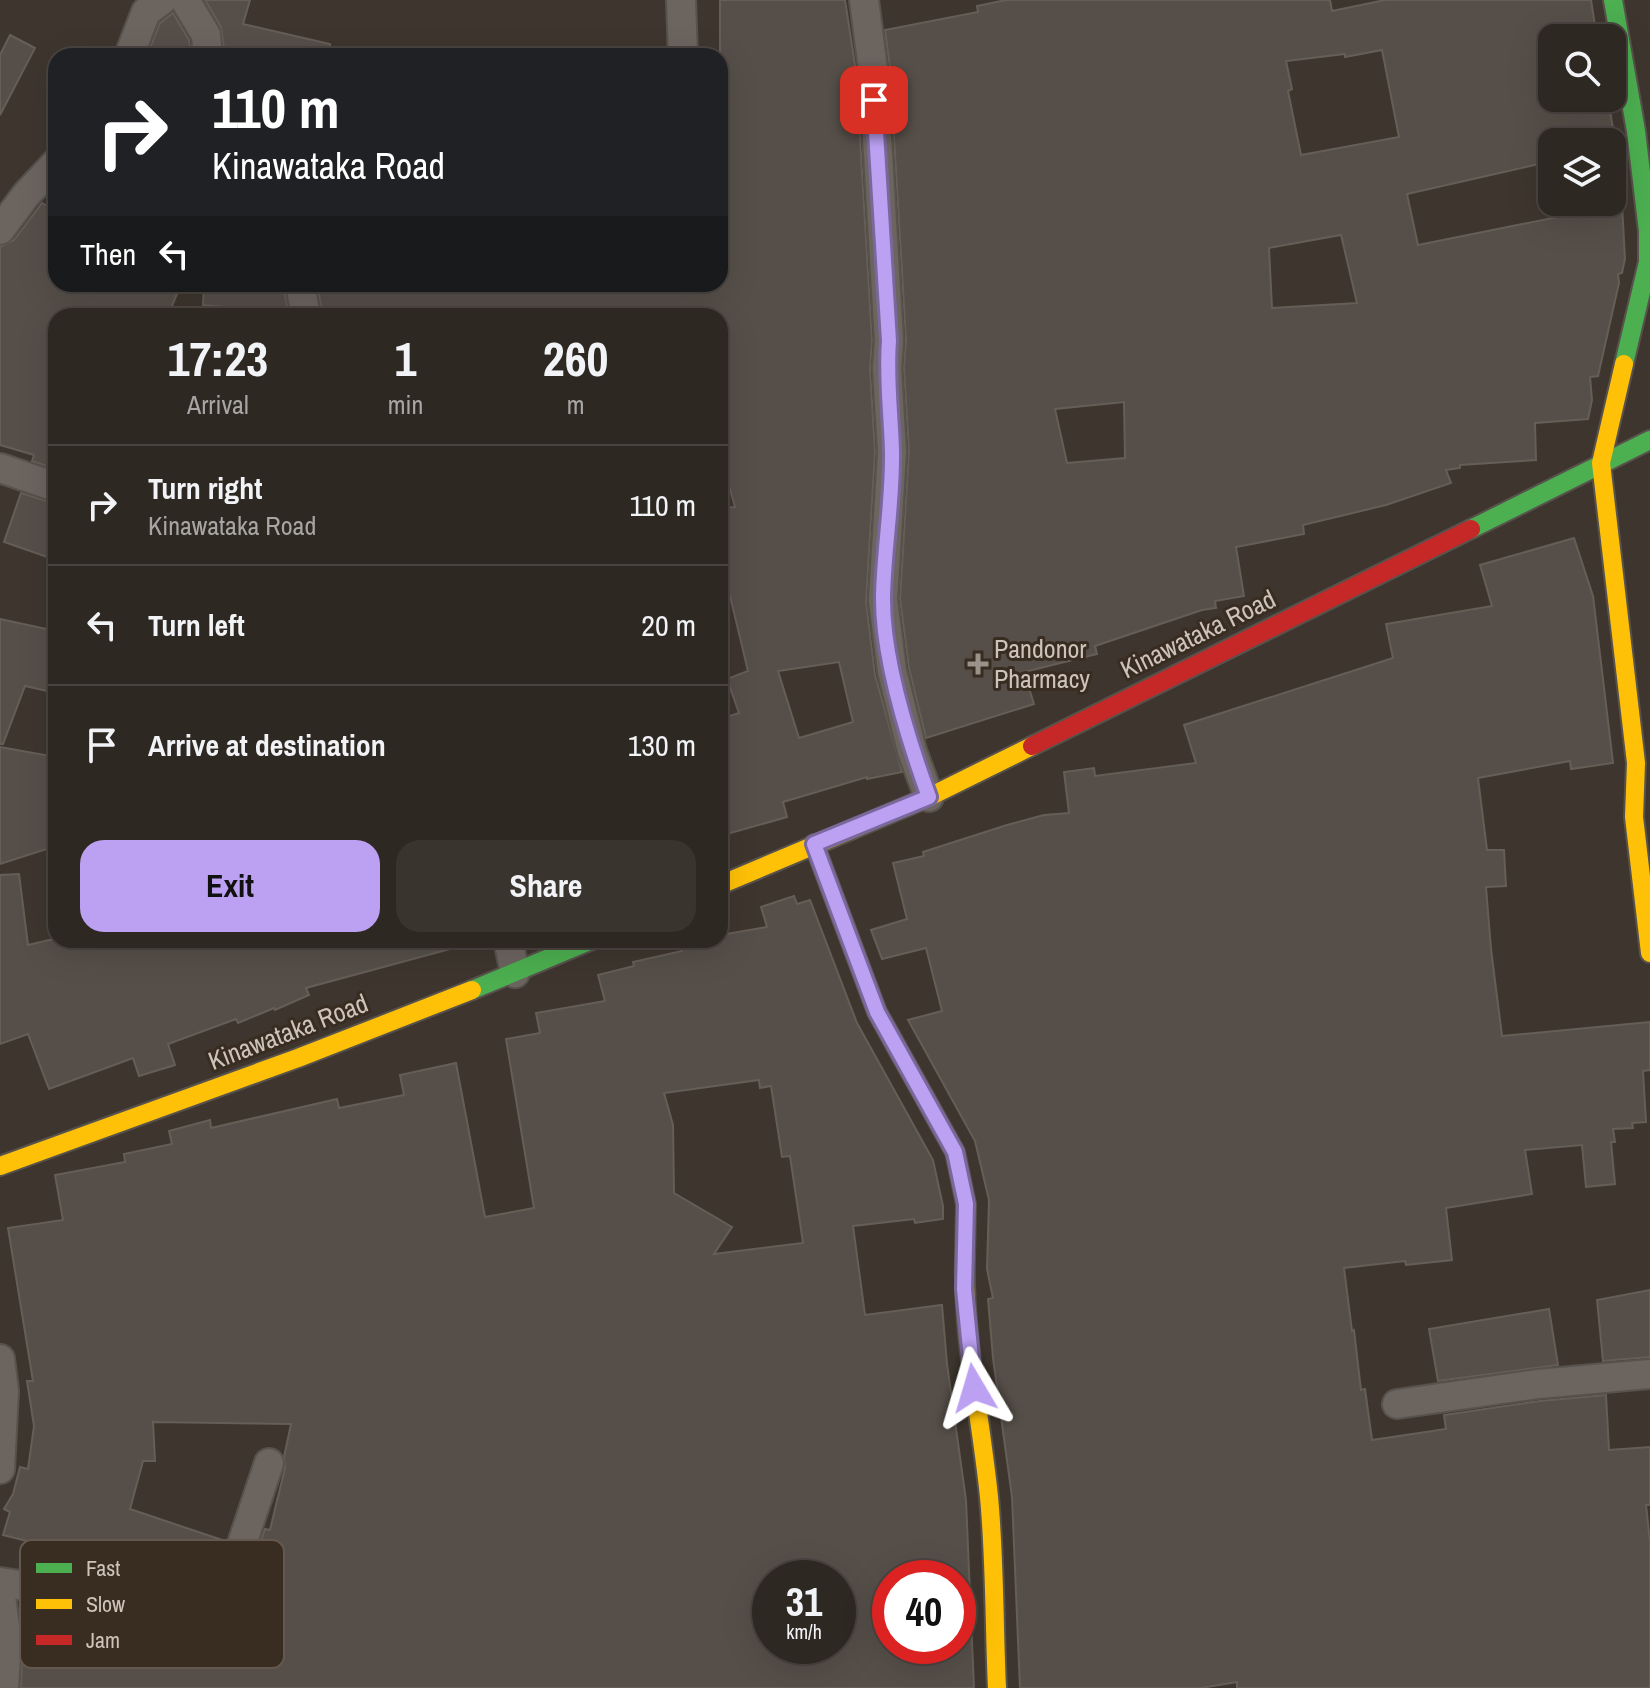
<!DOCTYPE html>
<style>
:root{--surface:#2e2822;--page:#3a342f;--text:#f1f3f6;--muted:#a7a6a5;--line:#494440;--accent:#bca0f2}
body{margin:0;font-family:"Archivo Narrow",sans-serif;background:var(--page);color:var(--text);height:100vh;display:flex;flex-direction:column;font-size:30px;white-space:nowrap}
*{box-sizing:border-box;margin:0}
p{font-size:26px;color:var(--muted)}
.icon{flex:none;width:44px;height:44px;fill:none;stroke:currentColor;stroke-width:2;stroke-linecap:round;stroke-linejoin:round}
.map{position:relative;flex:1;overflow:hidden}
.drawer{position:absolute;left:48px;top:308px;width:680px;height:640px;display:flex;flex-direction:column;background:var(--surface);border-radius:24px;box-shadow:0 8px 32px #0002,0 0 0 2px var(--line)}
.drawer>*{flex:none}
.top-card{position:absolute;left:48px;top:48px;width:680px;height:244px;border-radius:24px;box-shadow:0 8px 32px #0002,0 0 0 2px var(--line);background:#202124;color:#fff;overflow:hidden}
.buttons{position:absolute;left:1538px;top:24px;display:grid;gap:16px}
.buttons a{display:grid;place-items:center;width:88px;height:88px;border-radius:16px;background:var(--surface);box-shadow:0 8px 32px #0002,0 0 0 2px var(--line);font-size:40px}
.speed{position:absolute;left:752px;top:1560px;display:flex;gap:16px;font-size:40px;font-weight:700;text-align:center}
.speed>*{display:grid;place-content:center;width:104px;height:104px;border-radius:50%;background:var(--surface);box-shadow:0 8px 32px #0002,0 0 0 2px var(--line);line-height:1}
.speed small{font-size:20px;font-weight:400}
.speed .limit{border:12px solid #d22;background:#fff;color:#111}
.pin{position:absolute;display:grid;place-items:center;width:68px;height:68px;color:#fff;margin:-34px;border-radius:16px;box-shadow:0 4px 12px #0006}
.me{position:absolute;width:88px;margin:-44px;rotate:353deg;stroke-linejoin:round;filter:drop-shadow(0 0 6px #0008)}
.turn{display:flex;align-items:center;gap:28px;height:168px;padding:0 32px;font-size:36px}
.turn .icon{width:104px;height:104px;stroke-width:2.5}
.turn b{display:block;font-size:56px;line-height:68px}
.then{display:flex;align-items:center;height:76px;padding:0 32px;background:#0003;gap:16px;font-size:30px}
.eta{display:flex;justify-content:space-evenly;align-items:center;height:136px;text-align:center}
.eta b{font-size:48px;font-weight:700;line-height:56px}
.primary-button{display:flex;gap:16px;margin-top:auto;padding:16px 32px}
.primary-button a{flex:1;height:92px;border-radius:24px;background:var(--accent);color:#111;font-size:32px;font-weight:700;line-height:92px;text-align:center}
.primary-button a+a{background:var(--page);color:var(--text)}
ul{padding:0;list-style:none}
li{display:flex;align-items:center;gap:24px;height:120px;padding:0 32px;border-top:2px solid var(--line)}
li div{flex:1}
li b{display:block;font-size:30px}
li em{font-style:normal}
.map>svg:first-child{display:block}
</style>
<div class="map">
<svg width="1650" height="1688" viewBox="0 0 1650 1688">
<rect width="100%" height="100%" fill="#3e362e"/>
<g fill="#564f49" stroke="#655e57" stroke-width="2" fill-rule="evenodd">
<polygon points="205,0 250,0 243,24 330,44 329,56 225,56 221,27"/>
<path d="M720 0H845L856 71 872 341 870 369 875 452 866 602 875 675 902 772 867 779V777L783 802 787 817 720 836V719L739 713 727 679 748 671 730 596 720 599V508L735 507 720 453V316H323L317 284H720ZM839 662 853 722 799 738 778 671Z"/>
<path d="M1006 0H1330L1332 11 1385 0H1591L1597 38H1552V109L1608 98 1616 147H1612V142H1548L1552 161 1407 194 1418 245 1622 204 1625 259 1622 273 1618 274 1619 283 1598 376 1590 377 1592 400 1588 419 1535 423 1536 460 1460 465V468L1446 470 1451 483 1386 505 1303 525 1304 534 1236 547 1244 596 1215 601 1216 608 1202 610 1095 646 1097 654 1024 672 1034 704 926 738 909 668 900 599 909 451 904 368 906 340 890 68 885 30 978 12 977 6ZM1382 50 1399 137 1301 155 1288 91 1292 89 1286 61 1345 54V57ZM1341 235 1357 303 1272 308 1269 248ZM1124 402 1125 458 1067 463 1055 409Z"/>
<polygon points="173,13 189,40 191,56 147,56 160,23"/>
<polygon points="10,35 35,48 0,115 0,55"/>
<polygon points="42,203 56,211 56,284 181,284 168,316 56,316 56,469 32,461 34,455 0,445 0,247 14,240"/>
<polygon points="204,284 283,284 289,316 288,313 203,305"/>
<polygon points="21,493 56,504 56,560 4,542"/>
<polygon points="1574,538 1593,596 1613,763 1571,769 1570,761 1478,778 1487,850 1504,850 1506,886 1486,887 1491,949 1502,1036 1650,1022 1650,1070 1643,1071 1646,1122 1632,1123 1633,1128 1613,1129 1615,1142 1611,1142 1615,1184 1586,1187 1582,1145 1525,1150 1532,1194 1446,1208 1452,1260 1406,1265 1405,1261 1344,1268 1352,1331 1354,1330 1361,1390 1365,1389 1372,1440 1446,1429 1444,1415 1540,1401 1606,1395 1609,1450 1650,1447 1650,1505 1646,1505 1650,1542 1650,1688 1237,1688 1237,1682 1201,1688 1020,1688 1012,1497 993,1358 988,1299 993,1298 987,1269 989,1200 975,1141 908,1020 942,1011 926,948 882,959 871,930 907,919 893,863 924,856 923,852 1007,825 1044,815 1069,813 1064,772 1094,768 1095,776 1196,763 1184,725 1393,658 1386,624 1492,606 1480,565"/>
<polygon points="0,619 56,631 56,693 25,686 3,744 0,744"/>
<polygon points="0,747 56,757 56,846 0,864"/>
<polygon points="19,874 28,945 49,940 449,940 450,949 306,988 309,995 275,1010 274,1008 238,1023 236,1019 168,1044 175,1065 139,1076 133,1058 49,1089 28,1034 0,1044 0,875"/>
<path d="M794 896 797 904 810 900 857 1023 933 1160 943 1206V1219L915 1223 914 1219 853 1226 865 1315 942 1305 947 1364 966 1500 974 1688H21L23 1629H32V1604L56 1608 140 1607 219 1621 233 1617 238 1609 265 1529 270 1530 285 1468 284 1457 291 1424 153 1422 155 1461H143L130 1509 225 1541 210 1585 141 1573 57 1574 32 1570 24 1564 35 1543 3 1535 10 1512 4 1509 13 1494 20 1467 28 1469 34 1426 27 1381H33L8 1228 63 1220 55 1175 125 1162 124 1154 172 1144 169 1131 210 1120 211 1128 337 1099 339 1108 404 1095 400 1075 456 1063 485 1217 534 1208 506 1039 540 1033 536 1013 605 1001 598 975 634 966 633 962 682 951 680 940H720V935L767 927 761 907ZM759 1080 760 1088 771 1086 782 1157 790 1156 803 1243 714 1254 732 1227 674 1193 673 1125 664 1093ZM770 1578H838V1646H770ZM890 1578H958V1646H890Z"/>
<polygon points="1650,1290 1650,1357 1603,1361 1597,1300"/>
<polygon points="1549,1309 1558,1365 1438,1381 1429,1329"/>
</g>
<g fill="none" stroke-linecap="round" stroke-linejoin="round">
<g stroke="#58524d" stroke-width="32">
<g id="street">
<polyline points="185,0 206,35 208,56"/>
<polyline points="681,0 683,56"/>
<polyline points="864,0 873,69 889,341 887,368 892,452 883,600 892,671 912,751 929,797"/>
<polyline points="129,56 146,12 162,0"/>
<polyline points="0,230 26,195 56,163"/>
<polyline points="300,284 306,316"/>
<polyline points="0,468 56,487"/>
<polyline points="508,940 515,973"/>
<polyline points="0,1359 4,1391 0,1469"/>
<polyline points="1397,1404 1538,1384 1650,1374"/>
<polyline points="0,1582 56,1591 141,1590 222,1604 269,1463"/>
<polyline points="0,1589 7,1641 4,1688"/>
</g>
</g>
<g stroke="#58524d" stroke-width="22">
<g id="fast">
<polyline points="1613,0 1636,131 1648,231 1648,262 1624,364"/>
<polyline points="1471,529 1650,440"/>
<polyline points="472,990 592,940"/>
</g>
</g>
<g stroke="#58524d" stroke-width="22">
<g id="slow">
<polyline points="1624,364 1601,463 1636,763 1634,817 1650,953"/>
<polyline points="720,885 929,797 1032,746"/>
<polyline points="0,1166 298,1058 472,990"/>
<path d="M965 1259C963 1340 981 1418 989 1497 995 1560 994 1625 997 1688"/>
</g>
</g>
<g stroke="#58524d" stroke-width="22">
<g id="jam">
<polyline points="1032,746 1471,529"/>
<polyline points="814,844 877,1012 955,1152 966,1204 965,1259"/>
</g>
</g>
<use href="#street" stroke="#6c645f" stroke-width="28"/>
<use href="#fast" stroke="#4caf50" stroke-width="18"/>
<use href="#slow" stroke="#ffc107" stroke-width="18"/>
<use href="#jam" stroke="#c62828" stroke-width="18"/>
</g>
<g fill="none" stroke-linecap="round" stroke-linejoin="round">
<g stroke="#7a689d" stroke-width="20">
<path id="route" d="M874 100 889 341C886 378 891 414 892 451 893 499 884 548 883 596 882 658 908 739 929 797L814 844 877 1012 955 1152 966 1204 964 1289 974 1388"/>
</g>
<use href="#route" stroke="#bca0f2" stroke-width="14"/>
</g>
<path fill="#9b9289" stroke="#392c21" stroke-width="3" d="M974 652h8v8h8v8h-8v8h-8v-8h-8v-8h8z"/>
<g text-anchor="middle" stroke-width="6" stroke-linejoin="round" paint-order="stroke">
<g font-size="26" fill="#cdc3ba" stroke="#392c21">
<text transform="translate(1198 634) rotate(-26)" y="9">Kinawataka Road</text>
<text transform="translate(288 1032) rotate(-21)" y="9">Kinawataka Road</text>
</g>
<g font-size="26" fill="#cdc3ba" stroke="#392c21" text-anchor="start">
<text x="994" y="658">Pandonor<tspan x="994" dy="30">Pharmacy</tspan></text>
</g>
</g>
<rect x="20" y="1540" width="264" height="128" rx="12" fill="#392c21" stroke="#65594f" stroke-width="2"/>
<rect x="36" y="1563" width="36" height="10" fill="#4caf50"/>
<rect x="36" y="1599" width="36" height="10" fill="#ffc107"/>
<rect x="36" y="1635" width="36" height="10" fill="#c62828"/>
<g font-size="22" fill="#cdc3ba">
<text x="86" y="1576">Fast</text>
<text x="86" y="1612">Slow</text>
<text x="86" y="1648">Jam</text>
</g>
</svg>
<div class="buttons">
<a><svg class="icon" aria-label="search" viewBox="0 0 24 24"><circle cx="10" cy="10" r="6"/><path d="M15 15l6 6"/></svg></a>
<a><svg class="icon" aria-label="layers" viewBox="0 0 24 24"><path d="M12 4l9 5-9 5-9-5zM3 14l9 5 9-5"/></svg></a>
</div>
<div class="speed"><div>31<small>km/h</small></div><div class="limit">40</div></div>
<div class="pin" style="left:874px;top:100px;background:#d93025"><svg class="icon" aria-label="arrive" viewBox="0 0 24 24"><path d="M6 21V4h12l-3 4 3 4H6"/></svg></div>
<svg class="me" style="left:974px;top:1388px" viewBox="-20 -20 40 40"><path d="M0-17L14 15 0 8-14 15z" fill="#bca0f2" stroke="#fff" stroke-width="4"/></svg>
<div class="top-card">
<div class="turn"><svg class="icon" aria-label="right" viewBox="0 0 24 24"><path d="M7 20v-9h11M14 6l5 5-5 5"/></svg><div><b>110 m</b>Kinawataka Road</div></div>
<div class="then">Then<svg class="icon" aria-label="left" viewBox="0 0 24 24"><path d="M17 20v-9H6M10 6l-5 5 5 5"/></svg></div>
</div>
<section class="drawer">
<div class="eta">
<div><b>17:23</b><p>Arrival</p></div>
<div><b>1</b><p>min</p></div>
<div><b>260</b><p>m</p></div>
</div>
<ul>
<li><svg class="icon" aria-label="right" viewBox="0 0 24 24"><path d="M7 20v-9h11M14 6l5 5-5 5"/></svg><div><b>Turn right</b><p>Kinawataka Road</p></div><em>110 m</em></li>
<li><svg class="icon" aria-label="left" viewBox="0 0 24 24"><path d="M17 20v-9H6M10 6l-5 5 5 5"/></svg><div><b>Turn left</b></div><em>20 m</em></li>
<li><svg class="icon" aria-label="arrive" viewBox="0 0 24 24"><path d="M6 21V4h12l-3 4 3 4H6"/></svg><div><b>Arrive at destination</b></div><em>130 m</em></li>
</ul>
<div class="primary-button"><a>Exit</a><a>Share</a></div>
</section>
</div>
